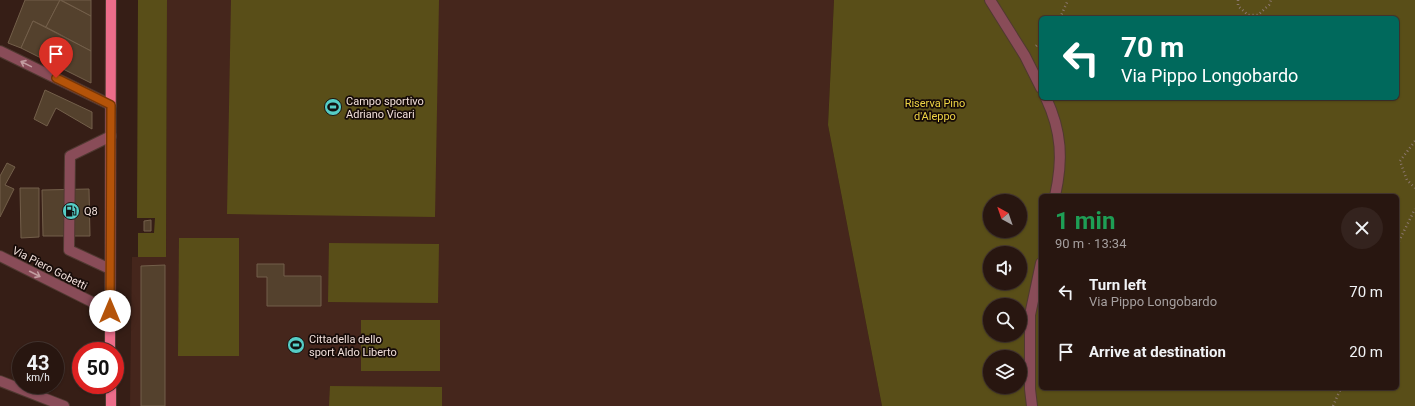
<!DOCTYPE html>
<meta charset="utf-8">
<style>
:root{--surface:#281610;--page:#34231e;--text:#f1f3f6;--muted:#a59f9f;--line:#443530}
body{margin:0;font-family:Roboto,sans-serif;background:var(--page);color:var(--text);height:100vh;display:flex;flex-direction:column;font-size:15px;white-space:nowrap}
*{box-sizing:border-box;margin:0}
p{font-size:13px;color:var(--muted)}
.icon{flex:none;width:22px;height:22px;fill:none;stroke:currentColor;stroke-width:2;stroke-linecap:round;stroke-linejoin:round}
.map{position:relative;flex:1;overflow:hidden}
.details{position:absolute;left:1039px;top:194px;width:360px;height:196px;display:flex;flex-direction:column;background:var(--surface);border-radius:6px;box-shadow:0 1px 3px #0004,0 0 0 1px var(--line)}
.details>*{flex:none}
.top-card{position:absolute;left:1039px;top:16px;width:360px;height:84px;border-radius:6px;box-shadow:0 1px 3px #0004,0 0 0 1px var(--line);background:#00695c;color:#fff;overflow:hidden}
.needle{width:26px;rotate:320deg}
.controls{position:absolute;left:983px;top:194px;display:grid;gap:8px}
.controls a{display:grid;place-items:center;width:44px;height:44px;border-radius:50%;background:var(--surface);box-shadow:0 1px 3px #0004,0 0 0 1px var(--line);font-size:20px}
.speed{position:absolute;left:12px;top:342px;display:flex;gap:8px;font-size:20px;font-weight:700;text-align:center}
.speed>*{display:grid;place-content:center;width:52px;height:52px;border-radius:50%;background:var(--surface);box-shadow:0 1px 3px #0004,0 0 0 1px var(--line);line-height:1}
.speed small{font-size:10px;font-weight:400}
.speed .limit{border:6px solid #d22;background:#fff;color:#111}
.pin{position:absolute;display:grid;place-items:center;width:34px;height:34px;color:#fff;margin:-41px -17px;border-radius:50% 50% 50% 0;rotate:-45deg;box-shadow:0 0 4px #0007}
.pin .icon{rotate:45deg}
.me{position:absolute;width:44px;margin:-22px;rotate:0deg;stroke-linejoin:round;filter:drop-shadow(0 0 3px #0008)}
.turn{display:flex;align-items:center;gap:14px;height:84px;padding:0 16px;font-size:18px}
.turn .icon{width:52px;height:52px;stroke-width:2.5}
.turn b{display:block;font-size:28px;line-height:34px}
.round{display:grid;place-items:center;flex:none;width:42px;height:42px;border-radius:21px;background:var(--page)}
.summary{display:flex;align-items:center;justify-content:space-between;height:68px;padding:0 16px}
h1{font-size:24px;font-weight:700;line-height:30px;color:#1e9e55}
ul{padding:0;list-style:none}
li{display:flex;align-items:center;gap:12px;height:60px;padding:0 16px}
li div{flex:1}
li b{display:block;font-size:15px}
li em{font-style:normal}
.map>svg:first-child{display:block}
</style>
<div class="map">
<svg width="1415" height="406" viewBox="0 0 1415 406">
<rect width="100%" height="100%" fill="#361e16"/>
<polygon fill="#45261c" points="167,0 834,0 828,125 882,406 130,406 132,257 166,257"/>
<g fill="#594e18" fill-rule="evenodd">
<polygon points="138,0 167,0 166,257 138,257 138,233 154,233 155,218 137,218"/>
<polygon points="231,0 439,0 435,217 227,214"/>
<path d="M834 0H1415V406H882L828 125ZM1041 18H1397V98H1041ZM1041 196H1397V388H1041ZM990 201H1020V231H990ZM990 253H1020V283H990ZM990 305H1020V335H990ZM990 357H1020V387H990Z"/>
<polygon points="179,238 239,238 239,356 178,356"/>
<polygon points="329,243 439,244 438,303 328,302"/>
<rect x="361" y="320" width="79" height="51"/>
<polygon points="330,386 442,387 442,406 329,406"/>
</g>
<g fill="#54412d" stroke="#735f4a">
<polygon points="25,0 60,0 46,27 33,21 21,48 8,43"/>
<polygon points="60,0 91,16 91,51 46,27"/>
<polygon points="61,0 91,0 91,16"/>
<polygon points="33,21 91,51 91,83 21,48"/>
<polygon points="45,90 92,112 92,129 56,108 47,126 34,119"/>
<polygon points="7,163 15,167 5,185 14,189 0,217 0,176"/>
<polygon points="20,188 39,188 39,237 21,238"/>
<polygon points="89,189 90,236 43,236 42,190"/>
<polygon points="151,220 151,231 144,231 144,221"/>
<polygon points="257,264 284,264 284,276 321,276 321,306 267,306 267,277 257,277"/>
<polygon points="165,265 165,406 141,406 141,266"/>
</g>
<g fill="none" stroke-linecap="round" stroke-linejoin="round">
<g stroke="#503931" stroke-width="12">
<g id="minor">
<polyline points="990,0 1025,56 1041,88"/>
<polyline points="0,51 111,105"/>
<path d="M1046 98C1062 132 1063 160 1055 196"/>
<polyline points="0,256 110,311"/>
<polyline points="110,269 69,250 70,156 111,136"/>
<polyline points="0,381 64,406"/>
<polyline points="1032,406 1030,389 1030,315 1041,263"/>
</g>
</g>
<g stroke="#503931" stroke-width="12">
<g id="major">
<polyline points="110,351 111,0"/>
<polyline points="111,385 111,406"/>
</g>
</g>
<g stroke="#8c7770" stroke-width="2.5" stroke-dasharray="1 3" stroke-linecap="butt">
<polyline points="1238,0 1238,6 1248,15 1258,15 1269,5 1271,0"/>
<polyline points="1060,18 1068,0"/>
<polyline points="1036,46 1041,41"/>
<polyline points="1415,141 1400,161 1407,180 1415,188"/>
<polyline points="1397,245 1415,209"/>
<polyline points="1333,406 1341,388"/>
</g>
<use href="#minor" stroke="#894c58" stroke-width="10"/>
<use href="#major" stroke="#ec6d8a" stroke-width="10"/>
</g>
<defs><path id="oneway-shaft" d="M-6 0H5M1.5-3L5.5 0L1.5 3" fill="none" stroke-width="1.6" stroke-linecap="round" stroke-linejoin="round"/></defs>
<g stroke="#c29da0">
<use href="#oneway-shaft" transform="translate(26 64) rotate(-154)"/>
<use href="#oneway-shaft" transform="translate(35 274) rotate(27)"/>
</g>
<g fill="none" stroke-linecap="round" stroke-linejoin="round">
<g stroke="#753606" stroke-width="10">
<polyline id="route" points="56,78 111,105 110,311"/>
</g>
<use href="#route" stroke="#b45309" stroke-width="7"/>
</g>
<defs>
<g id="stadium-disc" transform="scale(0.9)"><circle r="9.5" fill="#55cdc6" stroke="#160b08"/><path d="M0-5a6.5 5 0 1 0 0 10a6.5 5 0 1 0 0-10ZM-3.5-1.8h7v3.6h-7Z" fill="#111"/></g>
<g id="fuel-disc" transform="scale(0.9)"><circle r="9.5" fill="#55cdc6" stroke="#160b08"/><path d="M-5.5-6h7V0h2V4h1.3V-2.5L3-4.5l.8-.8L6-3V5H2.5V1h-1V6h-7ZM-4.2-4.7v3.2H.2V-4.7Z" fill="#111"/></g>
</defs>
<g fill-rule="evenodd">
<use href="#stadium-disc" x="333" y="107"/>
<use href="#fuel-disc" x="71" y="211"/>
<use href="#stadium-disc" x="296" y="345"/>
</g>
<g text-anchor="middle" stroke-width="3.5" stroke-linejoin="round" paint-order="stroke">
<g font-size="11" fill="#f1dfda" stroke="#160b08" text-anchor="start">
<text x="346" y="105">Campo sportivo<tspan x="346" dy="13">Adriano Vicari</tspan></text>
<text x="84" y="215">Q8</text>
<text x="309" y="343">Cittadella dello<tspan x="309" dy="13">sport Aldo Liberto</tspan></text>
</g>
<g font-size="11" fill="#eed445" stroke="#160b08">
<text x="935" y="107">Riserva Pino<tspan x="935" dy="13">d'Aleppo</tspan></text>
</g>
<g font-size="11" fill="#f1dfda" stroke="#160b08">
<text transform="translate(50 268) rotate(27)" y="4">Via Piero Gobetti</text>
</g>
</g>
</svg>
<div class="controls">
<a><svg class="needle" viewBox="-14 -14 28 28"><path d="M0-13l5 13h-10z" fill="#e53935"/><path d="M0 13l5-13h-10z" fill="#a59f9f"/></svg></a>
<a><svg class="icon" aria-label="sound" viewBox="0 0 24 24"><path d="M4 9h4l5-4v14l-5-4H4zM17 9q2 3 0 6"/></svg></a>
<a><svg class="icon" aria-label="search" viewBox="0 0 24 24"><circle cx="10" cy="10" r="6"/><path d="M15 15l6 6"/></svg></a>
<a><svg class="icon" aria-label="layers" viewBox="0 0 24 24"><path d="M12 4l9 5-9 5-9-5zM3 14l9 5 9-5"/></svg></a>
</div>
<div class="speed"><div>43<small>km/h</small></div><div class="limit">50</div></div>
<div class="pin" style="left:56px;top:78px;background:#d93025"><svg class="icon" aria-label="arrive" viewBox="0 0 24 24"><path d="M6 21V4h12l-3 4 3 4H6"/></svg></div>
<svg class="me" style="left:110px;top:311px" viewBox="-20 -20 40 40"><circle r="19" fill="#fff"/><path d="M0-13L10 11 0 6-10 11z" fill="#b45309"/></svg>
<div class="top-card">
<div class="turn"><svg class="icon" aria-label="left" viewBox="0 0 24 24"><path d="M17 20v-9H6M10 6l-5 5 5 5"/></svg><div><b>70 m</b>Via Pippo Longobardo</div></div>
</div>
<section class="details">
<div class="summary"><div><h1>1 min</h1><p>90 m · 13:34</p></div><a class="round"><svg class="icon" aria-label="close" viewBox="0 0 24 24"><path d="M6 6l12 12M18 6L6 18"/></svg></a></div>
<ul>
<li><svg class="icon" aria-label="left" viewBox="0 0 24 24"><path d="M17 20v-9H6M10 6l-5 5 5 5"/></svg><div><b>Turn left</b><p>Via Pippo Longobardo</p></div><em>70 m</em></li>
<li><svg class="icon" aria-label="arrive" viewBox="0 0 24 24"><path d="M6 21V4h12l-3 4 3 4H6"/></svg><div><b>Arrive at destination</b></div><em>20 m</em></li>
</ul>
</section>
</div>
